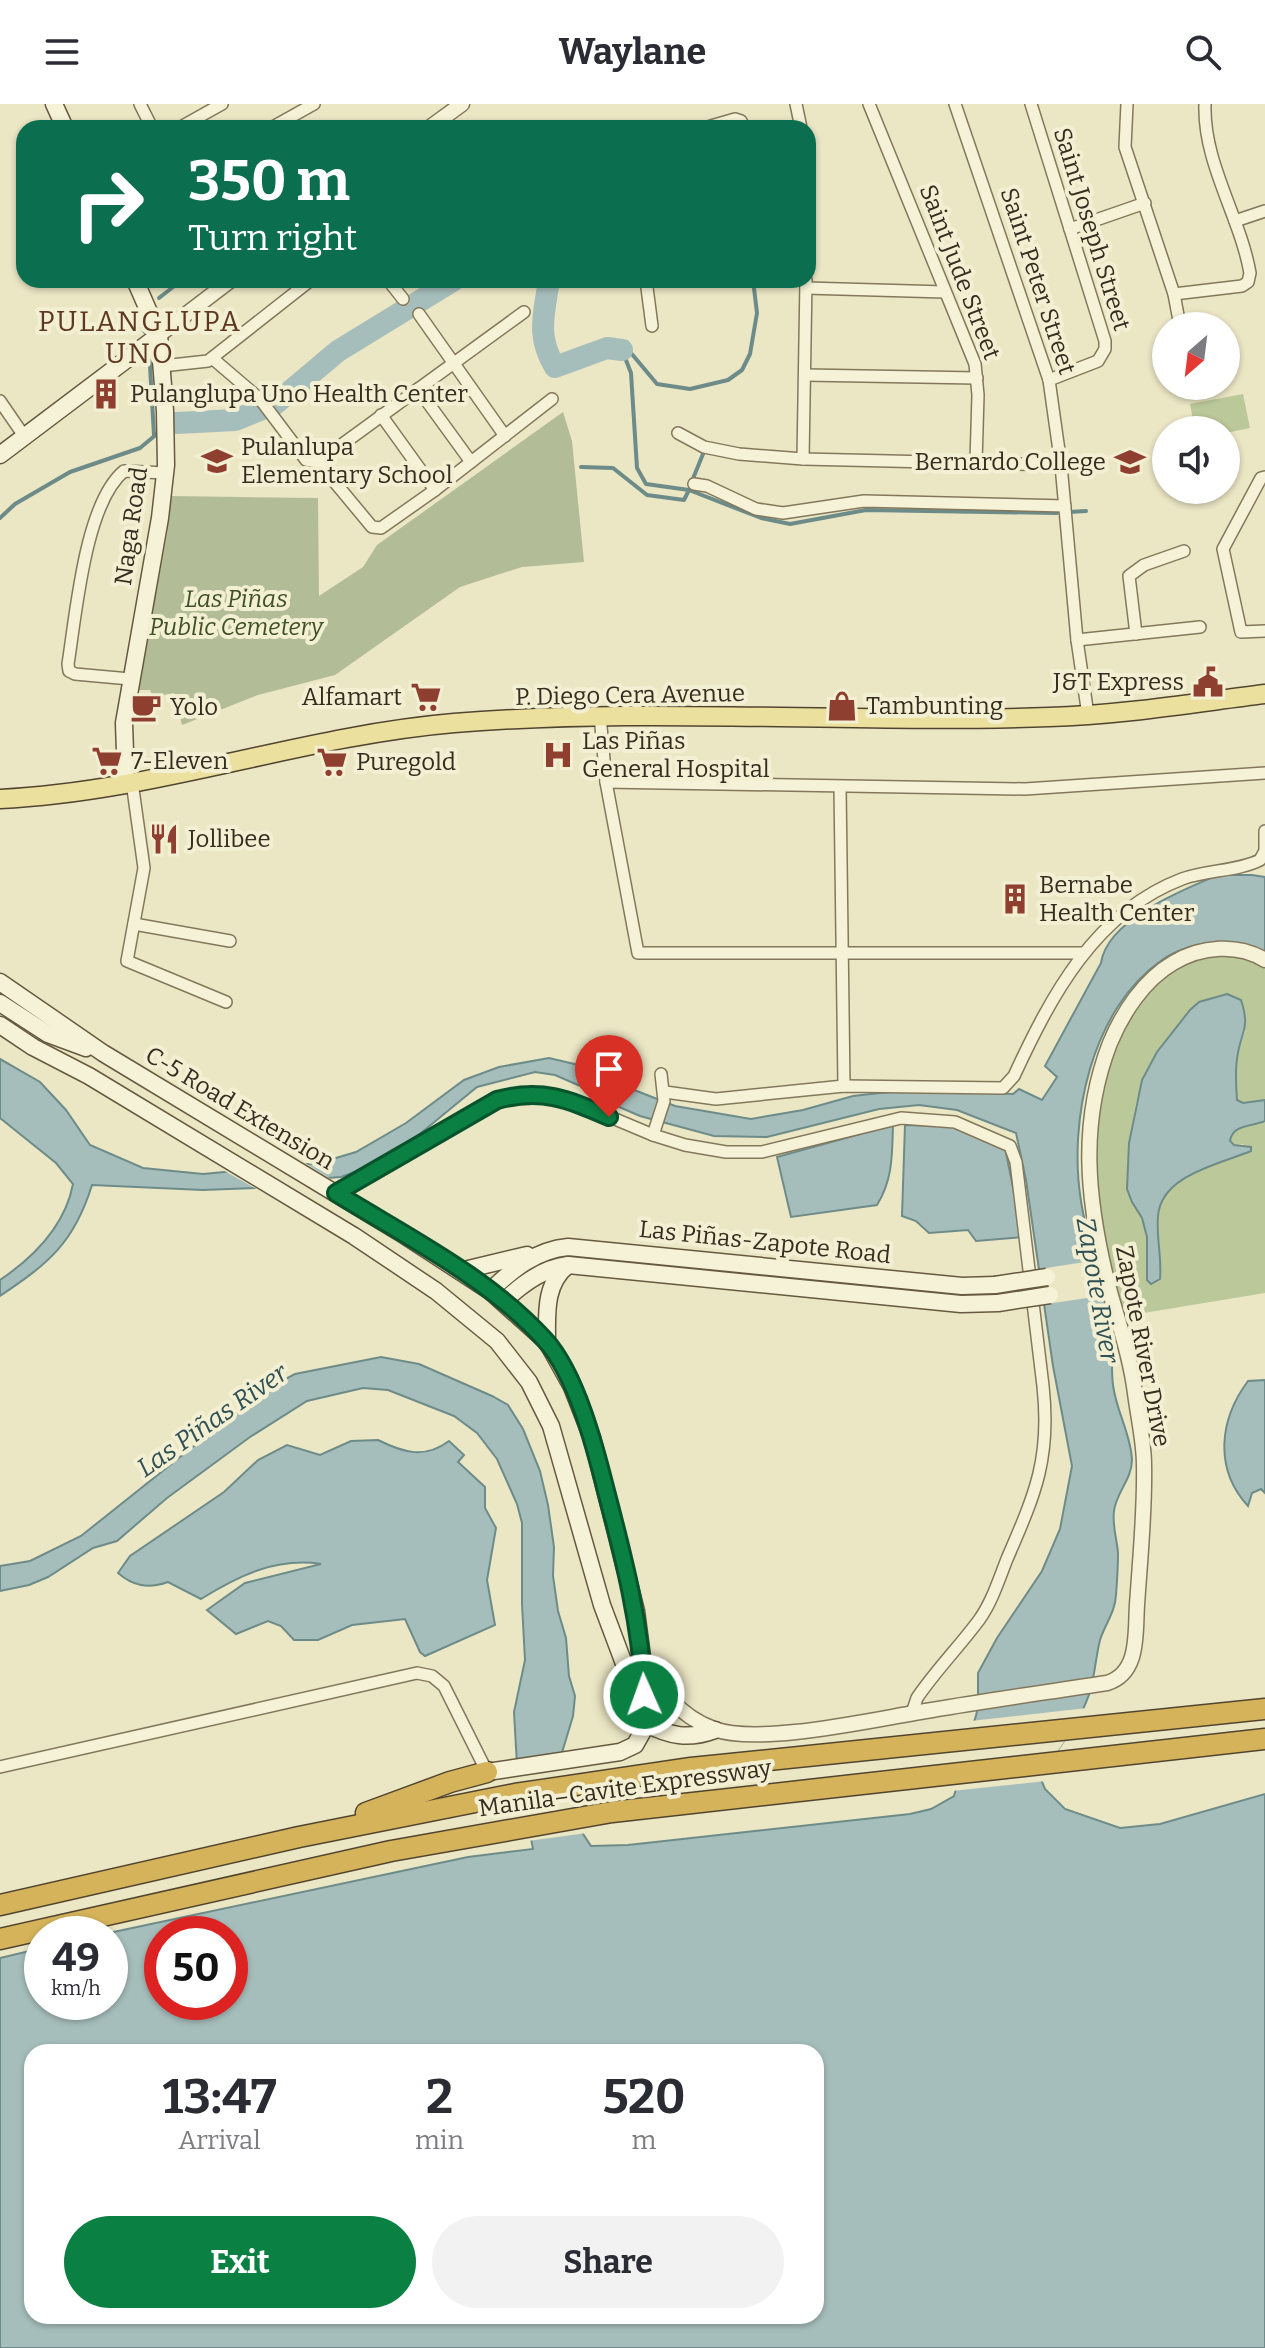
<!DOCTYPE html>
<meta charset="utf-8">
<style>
:root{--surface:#fff;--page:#f2f2f3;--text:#2b2b33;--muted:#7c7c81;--accent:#0b8043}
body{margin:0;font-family:Bitter,serif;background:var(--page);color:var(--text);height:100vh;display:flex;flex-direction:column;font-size:30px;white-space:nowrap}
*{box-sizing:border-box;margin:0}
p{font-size:26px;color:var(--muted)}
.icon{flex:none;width:44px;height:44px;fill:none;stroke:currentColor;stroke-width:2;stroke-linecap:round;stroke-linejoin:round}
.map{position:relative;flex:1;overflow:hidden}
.sheet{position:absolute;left:24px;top:1940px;width:800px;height:280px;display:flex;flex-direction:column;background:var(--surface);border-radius:24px;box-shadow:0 2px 6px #0004}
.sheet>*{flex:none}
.top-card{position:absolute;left:16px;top:16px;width:800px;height:168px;border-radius:24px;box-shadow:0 2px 6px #0004;background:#0b6e4f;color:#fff;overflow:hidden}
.needle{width:52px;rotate:208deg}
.fabs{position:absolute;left:1152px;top:208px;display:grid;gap:16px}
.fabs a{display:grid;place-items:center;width:88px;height:88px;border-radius:50%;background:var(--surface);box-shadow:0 2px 6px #0004;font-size:40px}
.speed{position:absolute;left:24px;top:1812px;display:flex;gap:16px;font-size:40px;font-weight:700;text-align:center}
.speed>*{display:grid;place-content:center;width:104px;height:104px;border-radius:50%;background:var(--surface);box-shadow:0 2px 6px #0004;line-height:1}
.speed small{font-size:20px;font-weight:400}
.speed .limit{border:12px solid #d22;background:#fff;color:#111}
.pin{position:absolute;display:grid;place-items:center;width:68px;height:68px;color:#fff;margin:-82px -34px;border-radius:50% 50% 50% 0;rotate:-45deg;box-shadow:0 0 8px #0007}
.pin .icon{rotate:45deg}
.me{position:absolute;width:88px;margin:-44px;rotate:358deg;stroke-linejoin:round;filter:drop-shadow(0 0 6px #0008)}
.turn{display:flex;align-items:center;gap:28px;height:168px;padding:0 40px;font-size:36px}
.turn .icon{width:104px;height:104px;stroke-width:2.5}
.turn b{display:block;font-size:56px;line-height:68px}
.eta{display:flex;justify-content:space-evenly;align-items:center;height:136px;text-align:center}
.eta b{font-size:48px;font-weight:700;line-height:56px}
.button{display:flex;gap:16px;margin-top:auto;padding:16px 40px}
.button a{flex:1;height:92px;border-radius:48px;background:var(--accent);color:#fff;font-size:32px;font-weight:700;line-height:92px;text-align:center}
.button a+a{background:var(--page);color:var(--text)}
header{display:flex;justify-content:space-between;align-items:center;height:104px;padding:0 40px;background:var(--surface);font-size:36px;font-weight:700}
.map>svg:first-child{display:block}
</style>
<header><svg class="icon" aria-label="menu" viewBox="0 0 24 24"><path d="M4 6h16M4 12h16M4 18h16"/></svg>Waylane<svg class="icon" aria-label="search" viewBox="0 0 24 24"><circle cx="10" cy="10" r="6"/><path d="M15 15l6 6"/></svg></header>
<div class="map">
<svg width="1265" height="2244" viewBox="0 0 1265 2244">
<rect width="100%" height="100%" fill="#ebe6c4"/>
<g fill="#bbc899">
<polygon points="1243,290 1250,324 1226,329 1226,326 1195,326 1190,300"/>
<path d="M1233 850 1247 854 1265 864V996L1243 999 1237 996V951L1245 928 1227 890 1199 898 1190 906 1150 960 1136 999 1129 1039 1127 1085 1143 1114 1147 1133 1146 1150 1160 1174C1162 1153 1156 1133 1158 1112 1161 1069 1219 1060 1251 1047L1243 1040 1234 1041 1230 1037C1233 1020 1251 1023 1265 1017V1189L1125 1212C1101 1129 1085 1063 1106 978 1112 952 1122 927 1137 905 1149 888 1160 872 1180 863 1197 855 1215 853 1233 850Z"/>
</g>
<polygon fill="#b2bd97" points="563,308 572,337 584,458 522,463 460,483 335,571 258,591 182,621 174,589 153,593 150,586 137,586 167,431 171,392 318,394 319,492 363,463 377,441"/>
<g fill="#a6bebb" stroke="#6d8c89" stroke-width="2" fill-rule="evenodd">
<path d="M1218 771H1252L1265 773V849C1236 831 1189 837 1162 856 1091 905 1068 1017 1081 1097 1087 1137 1101 1175 1110 1214 1115 1236 1110 1258 1113 1281 1116 1307 1131 1330 1132 1356 1132 1375 1116 1389 1114 1407 1112 1422 1117 1435 1118 1449 1118 1462 1117 1478 1116 1491 1115 1509 1105 1520 1100 1536 1096 1552 1095 1568 1091 1584 1083 1615 1057 1645 1040 1673L1045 1685 1065 1705 1120 1724 1160 1720 1265 1690V2244H0V1854L42 1844V1898H110V1830H104L468 1753 533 1745 517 1661 514 1608 525 1556 522 1500V1419L517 1400 497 1355 477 1329 454 1312 388 1286 363 1284 307 1297 250 1333 167 1394 117 1437 93 1444 48 1473 29 1481 0 1487V1462L30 1457 81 1432 204 1334 274 1281 295 1270 381 1253 419 1260 492 1292 508 1301 523 1325 540 1367 548 1401 554 1443 553 1472 558 1507 566 1534 569 1572 575 1592 573 1612 558 1662 570 1710 591 1742 628 1741 910 1710 931 1705 954 1692 978 1604V1569L997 1534 1042 1467 1060 1425 1072 1362 1053 1262 1026 1076 1016 1029 957 1006 919 1001 879 1005 767 1033 714 1032 640 1012 610 999 578 981 555 971 535 968 477 983 421 1029 371 1062 341 1073 286 1077 255 1084 203 1086 92 1081C74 1139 49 1159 0 1192V1176C34 1153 65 1122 73 1080L56 1059 0 1014V955L40 978 66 1006 90 1041 143 1064 203 1070 319 1059 356 1048 406 1019 464 976 499 963 549 954 587 963 619 980 675 1002 751 1015 803 1006 853 992 907 986 1013 990 1019 985 1042 996 1057 973 1045 962 1101 859C1107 816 1182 786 1218 771ZM162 1830H230V1898H162ZM32 1948H816V2212H32Z"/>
<path d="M1227 890 1241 896C1251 926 1240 928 1237 955 1235 968 1236 982 1237 996L1243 999 1265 996V1017C1251 1023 1233 1020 1230 1037L1234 1041 1251 1043V1047C1220 1060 1161 1071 1158 1112 1156 1133 1162 1153 1160 1175L1151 1180 1147 1176V1133L1142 1114 1132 1098 1127 1085 1129 1039 1142 976 1157 948 1190 906 1199 898Z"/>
<path d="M893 1021C892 1051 893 1075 877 1101L791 1113 777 1053Z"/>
<polygon points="905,1021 954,1022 1005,1044 1023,1133 976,1137 968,1126 929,1129 916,1117 902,1112"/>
<path d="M1265 1276V1389L1261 1385 1252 1389 1248 1402C1214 1365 1219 1316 1248 1277Z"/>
<path d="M378 1336C404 1349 425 1355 449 1337L464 1351 458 1358 485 1383V1404L496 1424 487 1476 495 1521 425 1552 420 1548 405 1515 352 1521 318 1536H294L281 1522 268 1517 236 1530 207 1506 245 1479 321 1460C276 1453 238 1472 201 1495L168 1478C148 1485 133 1482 118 1469L130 1452 224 1388 258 1356 287 1341 320 1351 351 1337Z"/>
</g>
<g fill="#ebe6c4">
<polygon points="300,1056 334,1077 286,1081 260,1087 221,1065"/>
<polygon points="1097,1156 1108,1191 1039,1201 1034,1166"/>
<polygon points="1087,1604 1053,1654 1045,1673 1046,1677 952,1687 971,1617"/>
<polygon points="562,1665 573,1709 587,1729 528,1737 515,1672"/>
</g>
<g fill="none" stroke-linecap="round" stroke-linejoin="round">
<g stroke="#6d8c89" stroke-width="4">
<polyline points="159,194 182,176"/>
<polyline points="142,207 136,212 145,228"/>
<polyline points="149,245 154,331"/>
<polyline points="622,246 631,269 637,364 646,380 689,386 761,414 790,420 866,406 1057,409"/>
<polyline points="622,246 631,249 657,280 690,285 728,276 742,266 750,250 757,209 753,176"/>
<polyline points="581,363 613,364 647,391 684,396 689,386"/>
<polyline points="692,377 703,350"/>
<polyline points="1069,408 1086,407"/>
<polyline points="0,414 15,400 70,368 140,344 158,329"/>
</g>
<g stroke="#a6bebb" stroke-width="22">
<path d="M549 176C544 210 536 232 555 263L607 244 622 246"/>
<polyline points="177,319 235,316 275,300 338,247 454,176"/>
</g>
<g stroke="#84785c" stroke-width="14">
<g id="minor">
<polyline points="140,0 152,24"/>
<polyline points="796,0 801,24"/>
<polyline points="869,0 975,260 978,291 976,358"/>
<polyline points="955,0 1049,276 1061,361 1077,536 1088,611"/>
<polyline points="1031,0 1105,237 1105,245 1098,257 1049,276"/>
<polyline points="1127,0 1125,43 1174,190 1180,222"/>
<polyline points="179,24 222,0"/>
<polyline points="271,24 314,0"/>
<polyline points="704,24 735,15 741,17 744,24"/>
<polyline points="1235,117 1265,107"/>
<polyline points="1070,125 1145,99"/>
<polyline points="388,176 403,195"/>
<polyline points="646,176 652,222"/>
<polyline points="806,184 945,188"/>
<path d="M1174 190 1242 182 1248 178 1250 169C1240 112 1203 59 1205 0"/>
<polyline points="419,210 505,332"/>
<polyline points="212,254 260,295 306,356 318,358 524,208"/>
<polyline points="162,262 208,257 311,176"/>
<polyline points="805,271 977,274"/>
<polyline points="418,285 471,358"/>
<polyline points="0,297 24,332"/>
<polyline points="381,311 435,386"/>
<polyline points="678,329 704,343 739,350 803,355 1061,361"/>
<polyline points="803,355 806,176"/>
<polyline points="318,358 372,423 381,424 435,386 552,295"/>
<polyline points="1265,373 1261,374 1223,445 1241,528 1265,527"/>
<polyline points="694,380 707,382 756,405 783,409 864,397 1065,402"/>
<polyline points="1136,530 1129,472 1144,461 1184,447"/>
<polyline points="1077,536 1200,523"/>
<path d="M130 575 75 570 69 567 68 560C76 510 85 399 124 367L165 369"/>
<polyline points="600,611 606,678 638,849 1082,849"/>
<polyline points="132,678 144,764 127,857 226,898"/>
<polyline points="606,678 1025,685 1265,669"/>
<polyline points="840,683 844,982"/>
<polyline points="134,820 230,837"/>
<path d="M665 988 716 995 844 982 1003 984 1014 972C1051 892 1095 808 1182 775 1206 766 1239 767 1260 756L1265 747V727"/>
<polyline points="653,1031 664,997 661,970"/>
<path d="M336 1089 497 996 520 990 565 994 653 1031 685 1041 726 1048H762L901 1014 955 1018 1010 1042 1016 1058 1043 1282C1051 1355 1035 1390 1007 1455 999 1475 992 1498 979 1516 959 1543 936 1566 917 1594L912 1609"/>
<polyline points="0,1663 417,1569 432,1572 444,1582 487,1668"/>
</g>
</g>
<g stroke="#84785c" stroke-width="17">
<g id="tertiary">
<polyline points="429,24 462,0"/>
<polyline points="159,231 231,176"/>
<path d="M642 1553C660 1585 678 1612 714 1625 761 1642 879 1614 932 1606 990 1596 1049 1588 1107 1579 1140 1569 1135 1529 1137 1501 1140 1455 1145 1408 1144 1361 1144 1338 1138 1313 1135 1289 1130 1250 1117 1215 1107 1177 1087 1095 1079 1019 1110 939 1123 908 1144 876 1173 859 1201 842 1238 839 1265 856"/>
</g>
</g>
<g stroke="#66593f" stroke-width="19">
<g id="secondary">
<polyline points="54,0 65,24"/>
<polyline points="0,351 159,231"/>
<polyline points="126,678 124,619 160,414 166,361 165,307 159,231 135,176"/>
<polyline points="0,878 103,949 401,1129 490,1187 547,1238 572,1283 592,1334 636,1507 642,1553 644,1625 635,1641 620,1648 487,1668"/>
<polyline points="0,899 48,930 86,944"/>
<polyline points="0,921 33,943 89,972 354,1132 436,1187 497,1237 529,1278 551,1322 602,1501 641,1605"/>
<polyline points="460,1167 527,1151"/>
<path d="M490 1187C513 1165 536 1146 568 1143L962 1182 995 1181"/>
<path d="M504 1197C522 1180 543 1164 568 1161L961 1200 998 1199"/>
<path d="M547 1238C547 1210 544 1180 568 1161"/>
<polyline points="643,1613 672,1599"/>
<path d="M644 1619C670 1632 688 1636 715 1626"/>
</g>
</g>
<g stroke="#524530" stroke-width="21">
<path id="primary" d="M0 695C154 688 301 632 454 619 652 603 851 620 1049 613 1121 611 1193 599 1265 590"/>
</g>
<g stroke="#524530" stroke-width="23">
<g id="motorway">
<polyline points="366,1709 450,1678 487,1668"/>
<polyline points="0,1801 299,1733 515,1690 691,1664 1265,1605"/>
<polyline points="0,1835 391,1747 612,1708 1265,1635"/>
</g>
</g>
<use href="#minor" stroke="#f6f2d7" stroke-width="11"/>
<use href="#tertiary" stroke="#f6f2d7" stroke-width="14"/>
<use href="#secondary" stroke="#f6f2d7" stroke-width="16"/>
<use href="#primary" stroke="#ebe09e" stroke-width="18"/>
<use href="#motorway" stroke="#d4b35a" stroke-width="20"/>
<g stroke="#66593f" stroke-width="19" stroke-linecap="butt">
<g id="secondary-bridge">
<polyline points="995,1181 1047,1173"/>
<polyline points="998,1199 1050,1191"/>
</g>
</g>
<use href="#secondary-bridge" stroke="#f6f2d7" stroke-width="16"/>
</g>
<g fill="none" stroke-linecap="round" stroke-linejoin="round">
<g stroke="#07532c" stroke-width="20">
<path id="route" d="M609 1013C567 995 542 984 497 996L336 1089C407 1133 488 1173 545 1236 576 1270 595 1343 606 1387 624 1455 641 1521 644 1591"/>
</g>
<use href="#route" stroke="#0b8043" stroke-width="14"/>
</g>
<defs>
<g id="building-bare" transform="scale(2.4)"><path d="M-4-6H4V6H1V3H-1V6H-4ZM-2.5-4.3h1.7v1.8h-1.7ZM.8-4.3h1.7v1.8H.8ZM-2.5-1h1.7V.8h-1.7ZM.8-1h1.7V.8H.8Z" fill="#8f3f30" stroke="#f3efd3" stroke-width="2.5" paint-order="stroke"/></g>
<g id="school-bare" transform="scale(2.4)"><path d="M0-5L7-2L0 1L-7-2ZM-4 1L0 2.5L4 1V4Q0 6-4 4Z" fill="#8f3f30" stroke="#f3efd3" stroke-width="2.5" paint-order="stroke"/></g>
<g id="university-bare" transform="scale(2.4)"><path d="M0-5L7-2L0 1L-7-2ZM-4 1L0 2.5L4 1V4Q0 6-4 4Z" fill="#8f3f30" stroke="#f3efd3" stroke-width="2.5" paint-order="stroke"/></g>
<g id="civic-bare" transform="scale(2.4)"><path d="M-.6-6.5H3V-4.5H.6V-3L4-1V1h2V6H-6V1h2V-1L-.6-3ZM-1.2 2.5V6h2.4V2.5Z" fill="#8f3f30" stroke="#f3efd3" stroke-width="2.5" paint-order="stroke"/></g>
<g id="supermarket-bare" transform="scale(2.4)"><path d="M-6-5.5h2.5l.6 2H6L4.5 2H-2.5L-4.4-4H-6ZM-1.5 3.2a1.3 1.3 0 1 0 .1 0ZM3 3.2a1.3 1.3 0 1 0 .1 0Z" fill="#8f3f30" stroke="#f3efd3" stroke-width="2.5" paint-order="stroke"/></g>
<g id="shop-bare" transform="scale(2.4)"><path d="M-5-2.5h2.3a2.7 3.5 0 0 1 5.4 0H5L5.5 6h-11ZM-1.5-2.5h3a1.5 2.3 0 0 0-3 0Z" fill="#8f3f30" stroke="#f3efd3" stroke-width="2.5" paint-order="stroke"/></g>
<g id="cafe-bare" transform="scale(2.4)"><path d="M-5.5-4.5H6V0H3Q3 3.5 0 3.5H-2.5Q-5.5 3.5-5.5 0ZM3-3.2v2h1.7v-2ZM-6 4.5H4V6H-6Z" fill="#8f3f30" stroke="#f3efd3" stroke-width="2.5" paint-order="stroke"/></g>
<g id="hospital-bare" transform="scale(2.4)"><path d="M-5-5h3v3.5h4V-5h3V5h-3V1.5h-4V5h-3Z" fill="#8f3f30" stroke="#f3efd3" stroke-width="2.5" paint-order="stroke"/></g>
<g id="restaurant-bare" transform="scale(2.4)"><path d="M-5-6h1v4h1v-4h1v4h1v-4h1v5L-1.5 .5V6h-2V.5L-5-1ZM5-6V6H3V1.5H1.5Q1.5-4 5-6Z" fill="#8f3f30" stroke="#f3efd3" stroke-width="2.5" paint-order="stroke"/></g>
</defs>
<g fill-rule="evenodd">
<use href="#building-bare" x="106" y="290"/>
<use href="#school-bare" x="217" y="357"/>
<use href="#university-bare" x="1130" y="358"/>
<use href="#civic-bare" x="1208" y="578"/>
<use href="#supermarket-bare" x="426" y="593"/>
<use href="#shop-bare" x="842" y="602"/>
<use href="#cafe-bare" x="146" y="603"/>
<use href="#hospital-bare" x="558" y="651"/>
<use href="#supermarket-bare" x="107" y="657"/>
<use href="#supermarket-bare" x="332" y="658"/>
<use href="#restaurant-bare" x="164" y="735"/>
<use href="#building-bare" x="1015" y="795"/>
</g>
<g text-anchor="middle" stroke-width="8" stroke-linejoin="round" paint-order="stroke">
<g font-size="24" fill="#352d1f" stroke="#f3efd3">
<text transform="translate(1092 125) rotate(73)" y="8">Saint Joseph Street</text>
<text transform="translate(960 168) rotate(69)" y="8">Saint Jude Street</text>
<text transform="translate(1038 177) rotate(72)" y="8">Saint Peter Street</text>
<text transform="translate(131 422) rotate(-82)" y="8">Naga Road</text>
<text transform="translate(630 591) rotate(-1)" y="8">P. Diego Cera Avenue</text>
<text transform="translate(240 1004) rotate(31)" y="8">C-5 Road Extension</text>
<text transform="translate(765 1138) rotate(6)" y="8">Las Piñas-Zapote Road</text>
<text transform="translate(1143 1242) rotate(79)" y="8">Zapote River Drive</text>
<text transform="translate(625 1684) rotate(-8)" y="8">Manila–Cavite Expressway</text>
</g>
<g font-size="24" fill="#352d1f" stroke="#f3efd3" text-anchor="start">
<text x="130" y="298">Pulanglupa Uno Health Center</text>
<text x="241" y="351">Pulanlupa<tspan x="241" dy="28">Elementary School</tspan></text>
<text x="1106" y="366" text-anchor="end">Bernardo College</text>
<text x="1184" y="586" text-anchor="end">J&amp;T Express</text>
<text x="402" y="601" text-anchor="end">Alfamart</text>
<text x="866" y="610">Tambunting</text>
<text x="170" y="611">Yolo</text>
<text x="582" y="645">Las Piñas<tspan x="582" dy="28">General Hospital</tspan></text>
<text x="131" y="665">7-Eleven</text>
<text x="356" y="666">Puregold</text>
<text x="188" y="743">Jollibee</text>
<text x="1039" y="789">Bernabe<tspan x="1039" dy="28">Health Center</tspan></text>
</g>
<g font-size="24" font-style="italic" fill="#3f5027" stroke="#f3efd3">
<text x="236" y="503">Las Piñas<tspan x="236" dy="28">Public Cemetery</tspan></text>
</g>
<g font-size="26" font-style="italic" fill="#2f5054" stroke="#f3efd3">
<text transform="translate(1098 1186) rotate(80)" y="9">Zapote River</text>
<text transform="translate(212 1316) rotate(-35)" y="9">Las Piñas River</text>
</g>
<g font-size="28" letter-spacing="2" fill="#5f3821" stroke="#f3efd3">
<text x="140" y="227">PULANGLUPA<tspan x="140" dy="32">UNO</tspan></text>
</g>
</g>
</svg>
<div class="fabs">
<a><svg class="needle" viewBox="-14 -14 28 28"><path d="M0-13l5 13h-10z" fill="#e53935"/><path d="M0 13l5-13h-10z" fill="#7c7c81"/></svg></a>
<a><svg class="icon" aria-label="sound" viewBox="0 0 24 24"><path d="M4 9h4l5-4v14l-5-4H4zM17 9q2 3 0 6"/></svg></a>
</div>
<div class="speed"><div>49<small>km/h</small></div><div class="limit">50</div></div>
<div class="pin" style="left:609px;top:1013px;background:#d93025"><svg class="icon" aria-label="arrive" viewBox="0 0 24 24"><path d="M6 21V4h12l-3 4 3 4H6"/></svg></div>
<svg class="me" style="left:644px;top:1591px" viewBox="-20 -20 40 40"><circle r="17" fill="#0b8043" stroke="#fff" stroke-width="3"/><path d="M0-11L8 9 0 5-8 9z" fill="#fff"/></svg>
<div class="top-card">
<div class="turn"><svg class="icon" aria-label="right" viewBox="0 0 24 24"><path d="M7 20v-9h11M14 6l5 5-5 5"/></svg><div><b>350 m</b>Turn right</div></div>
</div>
<section class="sheet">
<div class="eta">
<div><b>13:47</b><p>Arrival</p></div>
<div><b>2</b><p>min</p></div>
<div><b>520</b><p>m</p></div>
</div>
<div class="button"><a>Exit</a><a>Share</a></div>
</section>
</div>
